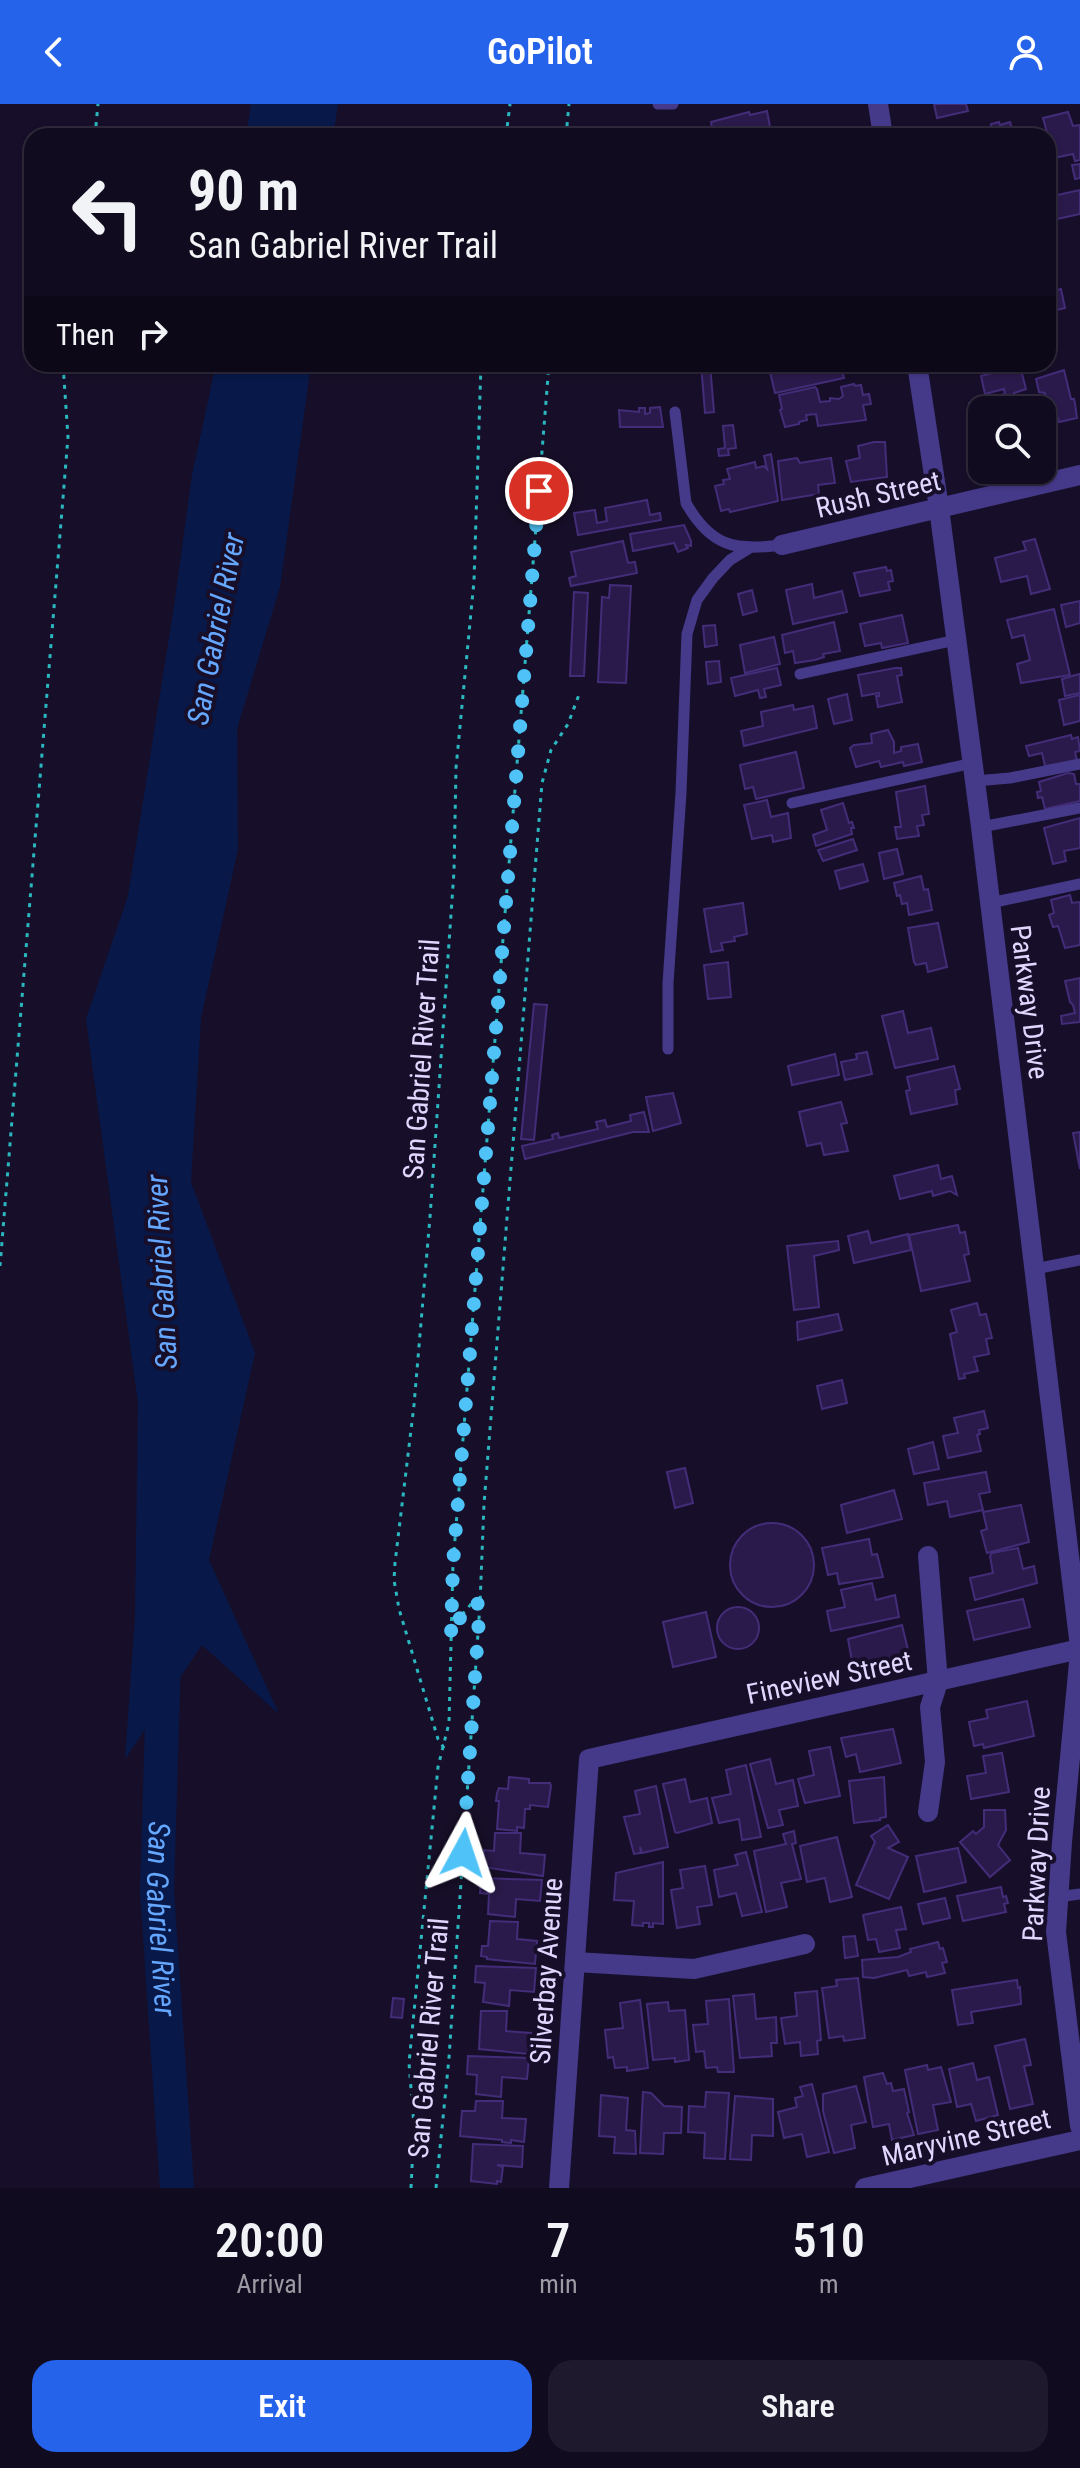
<!DOCTYPE html>
<style>
:root{--surface:#110b1f;--page:#1e192c;--text:#f1f3f6;--muted:#9c9ba4;--line:#302b3d;--accent:#2563eb}
body{margin:0;font-family:"Roboto Condensed",sans-serif;background:var(--page);color:var(--text);height:100vh;display:flex;flex-direction:column;font-size:30px;white-space:nowrap}
*{box-sizing:border-box;margin:0}
p{font-size:26px;color:var(--muted)}
.icon{flex:none;width:44px;height:44px;fill:none;stroke:currentColor;stroke-width:2;stroke-linecap:round;stroke-linejoin:round}
.map{position:relative;height:2084px;overflow:hidden}
.panel{display:flex;flex-direction:column;background:var(--surface);flex:1}
.panel>*{flex:none}
.hud{position:absolute;left:24px;top:24px;width:1032px;height:244px;border-radius:24px;box-shadow:0 2px 6px #0004,0 0 0 2px var(--line);background:#110b1f;color:var(--text);overflow:hidden}
.tools{position:absolute;left:968px;top:292px;display:grid;gap:16px}
.tools a{display:grid;place-items:center;width:88px;height:88px;border-radius:16px;background:var(--surface);box-shadow:0 2px 6px #0004,0 0 0 2px var(--line);font-size:40px}
.pin{position:absolute;display:grid;place-items:center;width:68px;height:68px;color:#fff;margin:-34px;border:4px solid #fff;border-radius:50%;box-shadow:0 2px 8px #0007}
.me{position:absolute;width:88px;margin:-44px;rotate:5deg;stroke-linejoin:round;filter:drop-shadow(0 0 6px #0008)}
.turn{display:flex;align-items:center;gap:28px;height:168px;padding:0 32px;font-size:36px}
.turn .icon{width:104px;height:104px;stroke-width:2.5}
.turn b{display:block;font-size:56px;line-height:68px}
.then{display:flex;align-items:center;height:76px;padding:0 32px;background:#0003;gap:16px;font-size:30px}
.eta{display:flex;justify-content:space-evenly;align-items:center;height:136px;text-align:center}
.eta b{font-size:48px;font-weight:600;line-height:56px}
.cta{display:flex;gap:16px;margin-top:auto;padding:16px 32px}
.cta a{flex:1;height:92px;border-radius:24px;background:var(--accent);color:#fff;font-size:32px;font-weight:600;line-height:92px;text-align:center}
.cta a+a{background:var(--page);color:var(--text)}
header{display:flex;justify-content:space-between;align-items:center;height:104px;padding:0 32px;background:var(--accent);color:#fff;font-size:36px;font-weight:600}
.map>svg:first-child{display:block}
</style>
<header><svg class="icon" aria-label="back" viewBox="0 0 24 24"><path d="M15 5l-7 7 7 7"/></svg>GoPilot<svg class="icon" aria-label="person" viewBox="0 0 24 24"><circle cx="12" cy="8" r="4"/><path d="M4 21q1-7 8-7t8 7"/></svg></header>
<div class="map">
<svg width="1080" height="2084" viewBox="0 0 1080 2084">
<rect width="100%" height="100%" fill="#170f29"/>
<g fill="#081949">
<polygon points="251,0 338,0 333,32 246,32"/>
<polygon points="216,260 311,260 280,483 237,625 238,745 201,914 191,1078 255,1249 209,1456 279,1610 202,1541 125,1655 135,1512 138,1299 86,915 128,792 174,502 192,371"/>
</g>
<g fill="none" stroke-linecap="round" stroke-linejoin="round">
<path stroke="#081949" stroke-width="34" id="s1" d="M164 1553 157 1787 177 2084"/>
</g>
<g fill="#2a1a4b" stroke="#432c78" stroke-width="2">
<polygon points="934,0 966,0 968,7 937,14"/>
<polygon points="767,7 771,28 755,32 745,32 744,27 739,28 740,32 713,32 711,18 749,8 750,11"/>
<polygon points="1068,8 1073,22 1080,21 1080,56 1075,57 1073,50 1054,54 1043,14"/>
<polygon points="999,18 1000,21 1010,18 1014,32 966,32 965,28 991,23 991,20"/>
<polygon points="1080,60 1080,74 1075,75 1072,61"/>
<polygon points="1080,86 1080,110 1048,117 1048,93"/>
<polygon points="1061,185 1065,204 1048,208 1048,188"/>
<polygon points="701,260 710,260 714,308 705,309"/>
<polygon points="798,260 845,260 847,266 842,267 844,274 775,289 770,268"/>
<polygon points="1020,262 1026,285 1014,289 1019,306 982,306 982,336 976,337 969,299 988,295 990,301 989,294 1005,290 1004,285 985,290 981,272"/>
<polygon points="1064,266 1071,295 1074,295 1075,300 1077,314 1059,318 1058,314 1052,315 1045,289 1039,288 1036,275"/>
<polygon points="854,280 855,282 861,281 863,291 869,290 871,300 863,301 866,316 818,322 816,310 806,311 807,316 799,318 799,320 785,323 780,306 782,305 779,291 815,283 817,285 820,298 830,297 830,294 839,295 843,292 841,283"/>
<polygon points="660,303 663,323 620,323 619,306 639,308 639,304 645,304 645,310 650,309 650,304"/>
<polygon points="733,321 736,344 728,345 729,351 719,352 718,345 725,344 723,322"/>
<polygon points="874,338 885,338 887,373 851,378 846,357 860,354 858,342"/>
<polygon points="771,350 778,397 730,408 729,405 721,407 715,382 724,380 723,376 730,375 727,365 755,358 756,364 764,362 767,365 764,352"/>
<polygon points="797,354 800,359 831,354 835,379 818,381 819,390 782,396 778,357"/>
<polygon points="647,396 650,411 660,409 661,416 578,431 574,409 595,406 597,419 607,417 605,404"/>
<polygon points="684,421 691,437 691,442 686,441 688,444 678,448 674,439 633,447 630,430"/>
<polygon points="1035,435 1050,485 1031,490 1027,472 1001,478 995,454 1026,446 1023,438"/>
<polygon points="623,437 628,459 635,458 637,469 571,482 569,474 576,472 571,448"/>
<polygon points="886,463 887,467 891,466 893,477 888,478 890,486 860,492 854,469"/>
<polygon points="812,480 814,494 842,487 847,508 793,520 786,486"/>
<polygon points="610,481 631,482 626,579 598,578 602,493 609,494"/>
<polygon points="752,486 757,507 743,511 738,490"/>
<polygon points="574,488 588,489 584,572 570,572"/>
<polygon points="1080,497 1080,519 1066,523 1061,501"/>
<polygon points="1054,505 1070,571 1021,579 1017,560 1030,556 1024,531 1012,534 1007,516"/>
<polygon points="902,511 908,539 882,544 881,539 865,542 860,520"/>
<polygon points="834,518 840,547 823,550 824,553 815,556 795,559 793,547 785,549 782,531"/>
<polygon points="715,521 717,541 705,543 703,522"/>
<polygon points="774,533 780,560 745,569 740,541"/>
<polygon points="719,557 721,578 708,580 706,558"/>
<polygon points="777,564 781,581 764,585 766,593 760,594 758,586 735,592 731,574"/>
<polygon points="895,564 901,564 902,571 897,572 902,598 878,603 876,592 879,592 879,589 862,592 858,571"/>
<polygon points="1079,570 1080,570 1080,589 1065,592 1062,575"/>
<polygon points="847,590 852,616 834,620 828,595"/>
<polygon points="1080,591 1080,617 1064,621 1059,596"/>
<polygon points="793,601 794,606 813,602 817,624 744,642 741,627 763,622 761,608"/>
<polygon points="888,626 894,638 894,649 901,647 901,643 918,640 922,658 904,662 903,658 881,663 879,657 856,663 850,644 854,641 872,639 871,630"/>
<polygon points="1071,631 1072,635 1078,633 1080,647 1075,648 1077,657 1045,662 1042,649 1029,652 1026,642"/>
<polygon points="796,648 804,684 756,695 753,683 745,685 740,661"/>
<polygon points="1068,669 1074,670 1076,680 1080,680 1080,697 1045,705 1042,693 1038,694 1037,688 1041,687 1039,678"/>
<polygon points="925,682 929,710 922,711 924,721 917,722 919,732 897,735 895,723 901,723 896,688"/>
<polygon points="767,696 771,713 788,709 791,734 773,738 772,731 752,735 744,701"/>
<polygon points="843,699 849,719 852,718 854,724 851,724 852,730 816,742 813,731 827,726 821,706"/>
<polygon points="1080,714 1080,744 1064,747 1066,757 1053,760 1044,724"/>
<polygon points="853,735 857,746 823,757 818,746"/>
<polygon points="897,745 903,770 884,775 879,749"/>
<polygon points="863,760 868,777 840,785 835,767"/>
<polygon points="921,772 924,786 928,785 932,806 909,811 907,799 902,800 900,791 897,792 894,779"/>
<polygon points="1070,791 1072,799 1080,798 1080,841 1065,844 1058,822 1053,823 1049,811 1054,809 1051,796"/>
<polygon points="743,799 747,830 734,833 735,837 721,839 723,846 711,848 704,805"/>
<polygon points="938,819 947,863 928,868 926,859 916,861 914,858 908,824"/>
<polygon points="728,858 731,893 708,895 704,861"/>
<polygon points="1080,874 1080,918 1062,920 1061,912 1075,909 1073,901 1070,898 1065,877"/>
<polygon points="534,900 547,901 534,1036 521,1035"/>
<polygon points="903,907 908,929 931,924 938,955 895,964 882,912"/>
<polygon points="867,948 872,970 845,976 841,958 857,955 856,950"/>
<polygon points="835,950 839,971 792,981 788,962"/>
<polygon points="954,962 960,985 955,986 957,1000 911,1010 906,987 910,986 907,973"/>
<polygon points="673,989 681,1019 653,1027 646,993"/>
<polygon points="841,998 847,1019 841,1020 848,1047 824,1051 821,1039 807,1042 799,1008"/>
<polygon points="644,1008 649,1028 633,1028 525,1055 522,1042 553,1035 552,1031 558,1029 559,1034 598,1025 596,1018 605,1016 607,1023 631,1017 630,1011"/>
<polygon points="1080,1028 1080,1065 1073,1029"/>
<polygon points="938,1061 941,1075 952,1072 957,1091 950,1087 933,1092 932,1087 900,1095 894,1072"/>
<polygon points="958,1121 960,1129 965,1128 969,1150 964,1151 970,1177 921,1187 909,1131"/>
<polygon points="868,1127 871,1139 908,1130 911,1146 854,1159 848,1132"/>
<polygon points="838,1137 839,1146 814,1152 819,1203 794,1206 787,1142"/>
<polygon points="977,1199 980,1211 986,1210 992,1234 986,1235 989,1250 974,1253 978,1267 964,1270 965,1274 959,1275 950,1230 957,1228 951,1206"/>
<polygon points="838,1210 842,1226 798,1236 797,1218"/>
<polygon points="842,1276 847,1299 822,1305 817,1282"/>
<polygon points="984,1307 988,1324 979,1326 980,1330 977,1331 981,1347 948,1354 943,1332 958,1329 954,1314"/>
<polygon points="933,1338 939,1365 914,1370 908,1345"/>
<polygon points="685,1364 693,1399 675,1404 667,1368"/>
<polygon points="986,1368 990,1388 979,1390 983,1406 950,1413 947,1397 928,1401 924,1379"/>
<polygon points="894,1386 902,1415 847,1429 841,1401"/>
<polygon points="1021,1401 1029,1438 987,1449 981,1427 987,1425 983,1408"/>
<circle cx="772" cy="1461" r="42"/>
<polygon points="869,1435 872,1451 877,1450 883,1473 839,1480 837,1469 828,1471 822,1444"/>
<polygon points="1018,1444 1023,1465 1034,1462 1037,1479 975,1496 970,1474 993,1469 990,1452 992,1449"/>
<polygon points="872,1479 876,1496 895,1491 899,1513 831,1527 827,1507 845,1503 841,1486"/>
<polygon points="1023,1495 1030,1523 974,1536 967,1507"/>
<circle cx="738" cy="1524" r="21"/>
<polygon points="706,1508 716,1553 673,1563 663,1518"/>
<polygon points="902,1521 909,1550 853,1563 848,1535"/>
<polygon points="1027,1597 1034,1632 984,1644 983,1640 974,1642 969,1618 988,1614 986,1606"/>
<polygon points="893,1625 901,1659 860,1668 856,1650 846,1653 841,1634"/>
<polygon points="830,1643 840,1692 805,1699 798,1675 814,1671 809,1647"/>
<polygon points="1002,1649 1009,1688 971,1695 967,1672 986,1669 983,1652"/>
<polygon points="770,1655 776,1680 793,1676 798,1702 779,1706 783,1721 768,1724 750,1660"/>
<polygon points="746,1661 761,1733 742,1736 739,1715 719,1719 712,1694 731,1690 726,1666"/>
<polygon points="509,1673 529,1675 529,1679 550,1679 551,1682 548,1703 530,1701 530,1705 525,1705 524,1724 517,1723 517,1727 497,1725 499,1697 496,1697 497,1689 499,1684 508,1685"/>
<polygon points="884,1673 886,1713 880,1714 880,1716 854,1719 849,1677"/>
<polygon points="685,1675 690,1698 707,1694 712,1719 677,1729 675,1728 663,1680"/>
<polygon points="656,1682 668,1743 642,1749 640,1743 641,1749 634,1750 624,1713 640,1710 635,1687"/>
<polygon points="984,1706 1005,1706 1006,1726 998,1741 1010,1756 990,1773 960,1738 973,1727 976,1730 984,1723"/>
<polygon points="888,1721 899,1738 888,1744 908,1753 889,1795 856,1781 875,1738 871,1732"/>
<polygon points="794,1727 796,1739 792,1740 801,1775 781,1779 787,1803 766,1808 754,1747 786,1740 783,1730"/>
<polygon points="495,1729 521,1729 520,1749 545,1751 543,1772 483,1763 484,1746 494,1747"/>
<polygon points="837,1733 852,1793 830,1798 825,1774 807,1778 800,1742"/>
<polygon points="958,1744 966,1778 924,1788 916,1752"/>
<polygon points="746,1748 762,1808 742,1812 736,1789 719,1793 714,1766 738,1761 735,1751"/>
<polygon points="663,1758 663,1820 653,1819 653,1823 649,1823 649,1819 643,1819 643,1822 632,1821 634,1797 614,1796 616,1769"/>
<polygon points="705,1762 712,1801 697,1803 700,1820 677,1824 671,1786 683,1784 680,1766"/>
<polygon points="481,1774 542,1776 540,1797 516,1795 515,1813 488,1810 489,1790 480,1789"/>
<polygon points="1001,1783 1003,1793 1006,1792 1008,1799 1004,1800 1006,1808 963,1817 957,1792"/>
<polygon points="945,1794 950,1814 923,1820 918,1800"/>
<polygon points="901,1803 906,1825 896,1826 900,1844 879,1848 876,1835 868,1836 863,1811"/>
<polygon points="490,1817 518,1818 517,1835 537,1837 535,1860 487,1855 487,1853 481,1852 482,1842 488,1842"/>
<polygon points="855,1832 858,1852 845,1854 843,1833"/>
<polygon points="938,1838 940,1845 943,1844 947,1858 942,1859 945,1869 927,1873 926,1868 909,1872 907,1866 874,1874 863,1873 862,1856 898,1853 911,1848 910,1845"/>
<polygon points="476,1862 536,1864 534,1888 510,1886 509,1902 483,1898 485,1879 475,1878"/>
<polygon points="858,1874 865,1934 844,1937 843,1932 829,1934 822,1884 837,1882 836,1876"/>
<polygon points="1017,1876 1018,1884 1020,1883 1021,1900 971,1908 973,1919 958,1921 952,1886"/>
<polygon points="817,1887 821,1936 817,1937 818,1950 801,1952 800,1938 785,1940 781,1914 797,1912 795,1889"/>
<polygon points="754,1890 756,1915 776,1913 777,1939 771,1939 772,1952 740,1954 733,1892"/>
<polygon points="393,1894 404,1895 402,1914 391,1913"/>
<polygon points="729,1895 734,1968 718,1968 717,1963 706,1964 704,1947 696,1948 693,1921 708,1920 706,1897"/>
<polygon points="640,1896 648,1964 627,1967 627,1963 615,1964 613,1953 608,1954 605,1926 623,1924 620,1899"/>
<polygon points="668,1898 669,1907 685,1906 689,1956 675,1958 675,1954 653,1956 647,1900"/>
<polygon points="481,1907 507,1907 506,1927 531,1929 529,1950 479,1945"/>
<polygon points="1025,1935 1031,1961 1024,1962 1033,2000 1010,2005 995,1942"/>
<polygon points="468,1952 529,1954 527,1975 502,1973 501,1993 476,1990 477,1971 467,1970"/>
<polygon points="973,1959 977,1976 989,1973 998,2011 976,2017 971,2000 957,2003 949,1965"/>
<polygon points="927,1961 928,1966 941,1963 951,1998 933,2001 938,2026 918,2030 905,1966"/>
<polygon points="883,1969 887,1980 891,1979 893,1987 904,1985 909,2008 907,2009 914,2031 892,2036 889,2020 873,2023 864,1973"/>
<polygon points="812,1980 829,2048 807,2053 802,2030 784,2034 778,2008 797,2003 795,1994 803,1992 800,1983"/>
<polygon points="856,1982 866,2018 851,2021 855,2044 834,2049 823,2007 823,1990"/>
<polygon points="643,1988 651,1989 664,2002 682,2003 681,2029 664,2029 663,2050 640,2049"/>
<polygon points="706,1988 729,1989 725,2055 704,2054 705,2029 688,2028 689,2002 705,2003"/>
<polygon points="601,1991 628,1994 626,2026 635,2027 636,2050 614,2049 615,2033 599,2032"/>
<polygon points="735,1992 773,1995 773,2032 752,2031 751,2056 730,2055"/>
<polygon points="476,1997 503,1997 502,2014 526,2015 524,2038 511,2036 511,2039 502,2038 502,2036 460,2032 462,2007 475,2007"/>
<polygon points="473,2040 523,2042 522,2063 497,2061 503,2063 501,2078 497,2077 497,2080 471,2077"/>
</g>
<g fill="none" stroke-linecap="round" stroke-linejoin="round">
<g stroke="#2bb7bf" stroke-width="3" stroke-dasharray="4 6" stroke-linecap="butt">
<polyline points="95,32 98,0"/>
<polyline points="506,32 510,0"/>
<polyline points="566,32 569,0"/>
<polyline points="0,1162 68,333 63,260"/>
<polyline points="452,1528 461,1512 472,1499 480,1500"/>
<polyline points="444,1644 438,1635 399,1505 394,1476 395,1459 414,1301 430,1113 454,767 456,664 474,477 481,260"/>
<polyline points="411,2084 414,2022 409,1959 438,1663 449,1619 453,1460 549,260"/>
<polyline points="436,2084 449,1954 480,1500 484,1400 542,679 551,646 568,620 580,588"/>
</g>
<g stroke="#45398a" stroke-width="11">
<polyline points="658,0 673,0"/>
<path d="M675 308 686 399C711 443 735 447 782 441"/>
<polyline points="800,570 956,536"/>
<polyline points="975,677 1010,674 1080,660"/>
<polyline points="792,699 973,659"/>
<polyline points="981,723 1080,704"/>
<polyline points="990,799 1080,780"/>
<polyline points="668,945 668,879 681,689 687,530 697,496 713,474 730,456 748,445"/>
<polyline points="1035,1165 1080,1156"/>
<polyline points="1058,1793 1080,1790"/>
</g>
<g stroke="#45398a" stroke-width="20">
<polyline points="878,0 883,32"/>
<polyline points="782,441 939,404 917,260"/>
<polyline points="928,1708 935,1658 930,1603 938,1578 928,1452"/>
<polyline points="575,1858 694,1865 805,1840"/>
<polyline points="559,2084 589,1655 1080,1545"/>
<polyline points="865,2084 1080,2036"/>
</g>
<g stroke="#45398a" stroke-width="20">
<polyline points="1080,371 939,404 981,723 1080,1543"/>
<polyline points="1080,1548 1062,1738 1056,1828 1080,2022"/>
</g>
</g>
<g fill="none" stroke-linecap="round" stroke-linejoin="round">
<polyline stroke="#4fc3f7" stroke-width="14" stroke-dasharray="0 25.2" points="463,1749 480,1500 472,1499 461,1512 451,1532 453,1460 539,387"/>
</g>
<g text-anchor="middle" stroke-width="8" stroke-linejoin="round" paint-order="stroke">
<g font-size="28" fill="#e0d7ff" stroke="#170f29">
<text transform="translate(878 390) rotate(-13)" y="10">Rush Street</text>
<text transform="translate(1030 898) rotate(83)" y="10">Parkway Drive</text>
<text transform="translate(421 955) rotate(-86)" y="10">San Gabriel River Trail</text>
<text transform="translate(829 1573) rotate(-12)" y="10">Fineview Street</text>
<text transform="translate(1036 1760) rotate(-87)" y="10">Parkway Drive</text>
<text transform="translate(546 1867) rotate(-86)" y="10">Silverbay Avenue</text>
<text transform="translate(428 1934) rotate(-85)" y="10">San Gabriel River Trail</text>
<text transform="translate(966 2033) rotate(-13)" y="10">Maryvine Street</text>
</g>
<g font-size="30" font-style="italic" fill="#65a7ff" stroke="#170f29">
<text transform="translate(216 525) rotate(-79)" y="10">San Gabriel River</text>
<text transform="translate(162 1168) rotate(-93)" y="10">San Gabriel River</text>
<text dy="10" stroke="none"><textPath href="#s1" startOffset="262">San Gabriel River</textPath></text>
</g>
</g>
</svg>
<div class="tools">
<a><svg class="icon" aria-label="search" viewBox="0 0 24 24"><circle cx="10" cy="10" r="6"/><path d="M15 15l6 6"/></svg></a>
</div>
<div class="pin" style="left:539px;top:387px;background:#d93025"><svg class="icon" aria-label="arrive" viewBox="0 0 24 24"><path d="M6 21V4h12l-3 4 3 4H6"/></svg></div>
<svg class="me" style="left:463px;top:1749px" viewBox="-20 -20 40 40"><path d="M0-17L14 15 0 8-14 15z" fill="#4fc3f7" stroke="#fff" stroke-width="4"/></svg>
<div class="hud">
<div class="turn"><svg class="icon" aria-label="left" viewBox="0 0 24 24"><path d="M17 20v-9H6M10 6l-5 5 5 5"/></svg><div><b>90 m</b>San Gabriel River Trail</div></div>
<div class="then">Then<svg class="icon" aria-label="right" viewBox="0 0 24 24"><path d="M7 20v-9h11M14 6l5 5-5 5"/></svg></div>
</div>
</div>
<section class="panel">
<div class="eta">
<div><b>20:00</b><p>Arrival</p></div>
<div><b>7</b><p>min</p></div>
<div><b>510</b><p>m</p></div>
</div>
<div class="cta"><a>Exit</a><a>Share</a></div>
</section>
